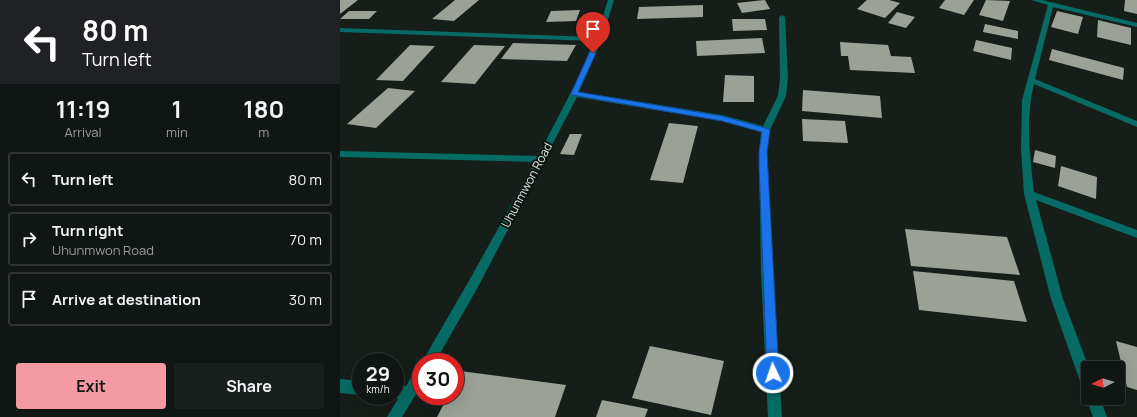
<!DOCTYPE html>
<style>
:root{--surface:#101613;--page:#191f1c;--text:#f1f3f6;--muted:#9c9fa0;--line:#303533;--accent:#f49aa3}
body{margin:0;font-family:Manrope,sans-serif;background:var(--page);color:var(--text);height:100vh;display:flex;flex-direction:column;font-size:15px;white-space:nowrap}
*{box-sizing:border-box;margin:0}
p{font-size:13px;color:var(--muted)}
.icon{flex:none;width:22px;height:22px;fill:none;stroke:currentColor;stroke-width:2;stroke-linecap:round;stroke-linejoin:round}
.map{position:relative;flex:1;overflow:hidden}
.panel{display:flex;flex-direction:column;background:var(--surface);width:340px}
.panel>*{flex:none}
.banner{background:#202124;color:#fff;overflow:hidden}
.needle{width:26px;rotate:265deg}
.fabs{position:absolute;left:741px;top:361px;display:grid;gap:8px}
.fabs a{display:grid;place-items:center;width:44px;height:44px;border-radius:4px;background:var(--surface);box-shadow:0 4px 16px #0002,0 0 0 1px var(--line);font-size:20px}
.speed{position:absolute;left:12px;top:353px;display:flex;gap:8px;font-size:20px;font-weight:700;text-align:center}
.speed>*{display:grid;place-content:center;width:52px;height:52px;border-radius:50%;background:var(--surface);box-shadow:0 4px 16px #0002,0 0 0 1px var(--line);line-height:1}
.speed small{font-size:10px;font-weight:400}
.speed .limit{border:6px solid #d22;background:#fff;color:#111}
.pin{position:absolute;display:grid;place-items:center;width:34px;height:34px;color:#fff;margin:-41px -17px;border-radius:50% 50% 50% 0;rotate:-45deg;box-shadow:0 0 4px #0007}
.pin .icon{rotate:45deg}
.me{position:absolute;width:44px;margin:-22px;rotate:357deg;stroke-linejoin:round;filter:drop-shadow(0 0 3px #0008)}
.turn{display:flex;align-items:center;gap:14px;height:84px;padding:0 16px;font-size:18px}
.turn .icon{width:52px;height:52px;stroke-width:2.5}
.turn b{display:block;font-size:28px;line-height:34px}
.eta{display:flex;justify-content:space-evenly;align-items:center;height:68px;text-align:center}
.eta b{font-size:24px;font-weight:700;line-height:28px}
.action{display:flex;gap:8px;margin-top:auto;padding:8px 16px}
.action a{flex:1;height:46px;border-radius:4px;background:var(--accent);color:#111;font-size:16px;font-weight:700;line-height:46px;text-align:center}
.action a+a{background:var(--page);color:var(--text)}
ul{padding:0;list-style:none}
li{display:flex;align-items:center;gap:12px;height:54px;margin:0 8px 6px;padding:0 8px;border:2px solid var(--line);border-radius:4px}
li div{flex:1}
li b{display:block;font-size:15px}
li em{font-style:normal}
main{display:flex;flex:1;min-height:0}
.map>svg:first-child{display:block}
</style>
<main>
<section class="panel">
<div class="banner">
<div class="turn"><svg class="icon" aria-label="left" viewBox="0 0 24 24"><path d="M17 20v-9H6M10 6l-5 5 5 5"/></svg><div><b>80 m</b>Turn left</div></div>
</div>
<div class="eta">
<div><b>11:19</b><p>Arrival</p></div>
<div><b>1</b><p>min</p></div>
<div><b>180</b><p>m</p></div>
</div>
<ul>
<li><svg class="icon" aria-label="left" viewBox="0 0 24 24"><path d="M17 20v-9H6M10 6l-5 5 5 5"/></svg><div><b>Turn left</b></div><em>80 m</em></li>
<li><svg class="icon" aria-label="right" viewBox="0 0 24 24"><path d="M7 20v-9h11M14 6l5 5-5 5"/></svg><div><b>Turn right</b><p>Uhunmwon Road</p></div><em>70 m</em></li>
<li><svg class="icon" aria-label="arrive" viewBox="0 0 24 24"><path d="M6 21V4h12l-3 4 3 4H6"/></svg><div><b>Arrive at destination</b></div><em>30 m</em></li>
</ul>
<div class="action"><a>Exit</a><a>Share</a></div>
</section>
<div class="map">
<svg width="797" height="417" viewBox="0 0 797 417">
<rect width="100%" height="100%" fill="#161e19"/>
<g fill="#9ca197">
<polygon points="0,0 18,0 0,14"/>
<polygon points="115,0 139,0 114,21 92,19"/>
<polygon points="425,0 430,9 402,13 397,3"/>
<polygon points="527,0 549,0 560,3 545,18 517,9"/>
<polygon points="605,0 634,0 624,15 599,8"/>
<polygon points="646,0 670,1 663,21 639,15"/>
<polygon points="785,0 797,0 797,14 784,11"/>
<polygon points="363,5 363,17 297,19 299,7"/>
<polygon points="240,10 236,21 206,22 211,11"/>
<polygon points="9,11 37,11 29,19 0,19"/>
<polygon points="717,11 743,17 738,34 711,27"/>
<polygon points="557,12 575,17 566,28 548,23"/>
<polygon points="392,19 425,19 427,30 393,31"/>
<polygon points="758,20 791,28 791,45 757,37"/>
<polygon points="645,24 678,31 678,39 643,32"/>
<polygon points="422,38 425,53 357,56 356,41"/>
<polygon points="636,40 672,48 671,60 633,51"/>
<polygon points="500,42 548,45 551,56 571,57 575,73 510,70 508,56 501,56"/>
<polygon points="173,43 236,45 227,61 161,59"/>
<polygon points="70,45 95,46 63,81 36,80"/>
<polygon points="134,45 165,46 135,84 101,82"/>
<polygon points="712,49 784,68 783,80 709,60"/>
<polygon points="385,75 414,76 414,102 383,102"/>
<polygon points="48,88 75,91 36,128 7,124"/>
<polygon points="463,90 540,96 542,118 462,111"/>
<polygon points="462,119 505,121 508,143 463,141"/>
<polygon points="329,123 358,126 343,183 310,180"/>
<polygon points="230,134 242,134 234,155 220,154"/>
<polygon points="695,150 716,156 715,168 693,162"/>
<polygon points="721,166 757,177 756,199 718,186"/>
<polygon points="565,229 667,237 680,275 571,266"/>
<polygon points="573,271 674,281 687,322 579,310"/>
<polygon points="776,341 797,347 797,390 787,387"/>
<polygon points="310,346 384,361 371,415 292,398"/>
<polygon points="120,371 226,385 215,417 97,417 108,396 115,396 115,382"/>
<polygon points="262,400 308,409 305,417 256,417"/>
</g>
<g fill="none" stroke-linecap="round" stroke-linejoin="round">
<g fill="#066b64" fill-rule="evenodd">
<polygon points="268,0 274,0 262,39 239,92 382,115 423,126 438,96 440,78 439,17 442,15 445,17 448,78 446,96 430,130 427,152 433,272 442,417 428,417 421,272 419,152 421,132 382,121 237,97 138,287 95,362 82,362 130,279 195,162 0,157 0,151 198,156 230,94 255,41 0,32 0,28 256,37"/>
<path d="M691 0H702L797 23V27L713 7 695 79 797 121V127L694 84C685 119 690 156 694 192L797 230V238L696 200 723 299 749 368 748 391 743 389 741 384 711 299 684 194 681 149 682 100 708 5Z"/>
<polygon points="81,367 81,386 62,417 47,417 58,399 50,396 55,396 55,385 66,386 76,369"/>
<polygon points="0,379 21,381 21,395 0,393"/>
<polygon points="748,394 748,398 760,398 767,417 753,417 746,398"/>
</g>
</g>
<polygon fill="#1a73e8" stroke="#114b97" points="250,51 256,53 238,92 382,116 429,129 430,130 427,152 439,373 437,378 433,379 429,378 427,373 419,167 419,152 422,132 382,121 232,95 231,94"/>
<g text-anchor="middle" stroke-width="4" stroke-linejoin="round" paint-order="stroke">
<g font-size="12" fill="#dee4e0" stroke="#0d1510">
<text transform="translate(187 185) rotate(-62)" y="4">Uhunmwon Road</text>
</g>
</g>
</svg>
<div class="fabs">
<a><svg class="needle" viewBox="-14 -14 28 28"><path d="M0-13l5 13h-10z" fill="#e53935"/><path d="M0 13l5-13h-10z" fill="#9c9fa0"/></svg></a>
</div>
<div class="speed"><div>29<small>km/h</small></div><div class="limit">30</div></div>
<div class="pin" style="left:253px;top:53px;background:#d93025"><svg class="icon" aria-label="arrive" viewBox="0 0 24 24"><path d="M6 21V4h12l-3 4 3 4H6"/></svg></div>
<svg class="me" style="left:433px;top:373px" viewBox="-20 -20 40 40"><circle r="17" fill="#1a73e8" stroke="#fff" stroke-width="3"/><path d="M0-11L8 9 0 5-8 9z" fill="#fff"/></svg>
</div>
</main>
